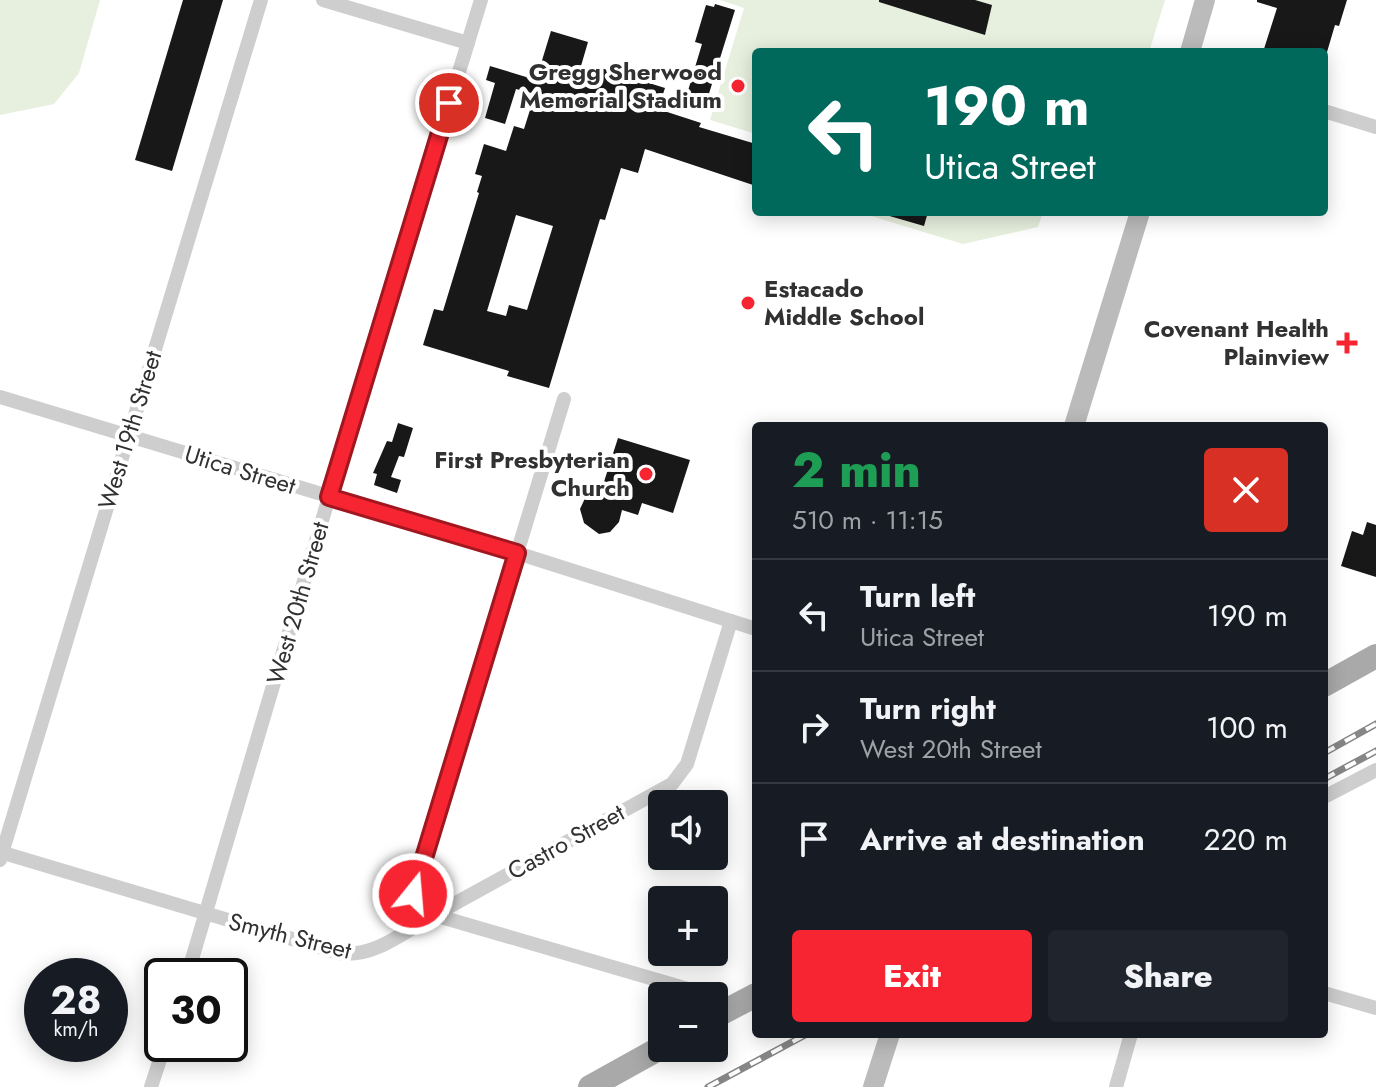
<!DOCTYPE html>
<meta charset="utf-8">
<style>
:root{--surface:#171b24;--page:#20242c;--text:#f1f3f6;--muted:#9ea1a6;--line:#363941;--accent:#f72431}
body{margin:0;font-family:Jost,sans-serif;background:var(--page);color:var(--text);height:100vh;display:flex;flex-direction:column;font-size:30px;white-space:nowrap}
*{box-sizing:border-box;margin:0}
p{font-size:26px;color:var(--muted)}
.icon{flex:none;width:44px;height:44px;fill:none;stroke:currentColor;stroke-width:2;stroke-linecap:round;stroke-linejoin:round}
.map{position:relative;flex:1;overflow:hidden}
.sheet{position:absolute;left:752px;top:422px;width:576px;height:616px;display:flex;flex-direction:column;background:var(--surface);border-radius:8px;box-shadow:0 4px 20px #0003}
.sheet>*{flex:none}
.banner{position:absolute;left:752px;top:48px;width:576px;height:168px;border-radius:8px;box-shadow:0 4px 20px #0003;background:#00695c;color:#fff;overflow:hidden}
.controls{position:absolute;left:648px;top:790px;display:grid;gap:16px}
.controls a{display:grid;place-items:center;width:80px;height:80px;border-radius:8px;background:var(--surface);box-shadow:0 4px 20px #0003;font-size:40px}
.speed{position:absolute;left:24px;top:958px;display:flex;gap:16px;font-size:40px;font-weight:700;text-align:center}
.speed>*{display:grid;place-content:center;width:104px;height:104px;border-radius:50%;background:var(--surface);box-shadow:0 4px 20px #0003;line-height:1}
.speed small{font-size:20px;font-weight:400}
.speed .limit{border:4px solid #111;border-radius:12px;background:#fff;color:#111}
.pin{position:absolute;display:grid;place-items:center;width:68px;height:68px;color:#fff;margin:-34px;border:4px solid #fff;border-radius:50%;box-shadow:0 2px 8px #0007}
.me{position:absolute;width:88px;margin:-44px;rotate:17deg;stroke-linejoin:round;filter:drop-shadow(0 0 6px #0008)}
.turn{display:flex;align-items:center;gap:28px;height:168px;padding:0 40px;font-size:36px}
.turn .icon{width:104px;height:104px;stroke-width:2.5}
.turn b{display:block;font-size:56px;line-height:68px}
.round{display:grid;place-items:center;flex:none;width:84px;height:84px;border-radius:8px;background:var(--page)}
.headline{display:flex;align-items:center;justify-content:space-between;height:136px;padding:0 40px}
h1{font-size:48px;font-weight:800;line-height:60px;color:#1e9e55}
.button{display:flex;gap:16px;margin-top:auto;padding:16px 40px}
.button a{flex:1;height:92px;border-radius:8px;background:var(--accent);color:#fff;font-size:32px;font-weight:800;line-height:92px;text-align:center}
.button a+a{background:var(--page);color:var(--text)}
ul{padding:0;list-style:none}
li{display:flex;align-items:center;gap:24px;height:112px;padding:0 40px;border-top:2px solid var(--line)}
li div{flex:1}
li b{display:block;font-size:30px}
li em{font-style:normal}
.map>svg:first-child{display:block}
</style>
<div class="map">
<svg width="1376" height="1087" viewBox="0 0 1376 1087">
<rect width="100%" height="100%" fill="#fff"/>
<g fill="#e7efde">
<polygon points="0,0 100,0 79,73 54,104 0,115"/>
<polygon points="720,0 1165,0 1149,52 756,52 756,134 710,120 744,8"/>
<polygon points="858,212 1043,212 1038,227 963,244"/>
</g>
<g fill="#181818" fill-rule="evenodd">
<polygon points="183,0 223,0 172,171 135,160"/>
<polygon points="879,0 975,0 992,5 985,35 879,2"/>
<polygon points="1257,0 1347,0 1339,26 1335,25 1327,52 1263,52 1277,8 1257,2"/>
<polygon points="715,4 735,10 707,100 687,94 702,44 695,42 706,5 714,7"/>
<path d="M551 31 588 42 581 66 600 71 601 68 665 88 658 109 701 123 699 127 756 144V186L645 149 638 173 621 168 605 220 600 219 549 388 507 376 509 371 423 345 434 309 443 311 479 193 477 192 482 176 475 174 484 144 506 151 514 126 524 129 535 94 516 89 505 124 485 118 495 83 486 80 490 66 536 80ZM516 215 553 226 527 310 509 305 506 316 487 311Z"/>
<polygon points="886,212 928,212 924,226 886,215"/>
<polygon points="398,423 413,428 404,457 399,456 391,477 401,480 397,493 374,485 377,474 373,473 387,441 392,442"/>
<polygon points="618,438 690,460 673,513 642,503 638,515 622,510 619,522 610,532 599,534 584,523 580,509 587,494 602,488"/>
<polygon points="1367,522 1376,525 1376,577 1341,566 1352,531 1363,535"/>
</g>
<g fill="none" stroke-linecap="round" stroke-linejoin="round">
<g stroke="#cecece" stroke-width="14">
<polyline points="323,0 468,43"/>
<polyline points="1324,111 1376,127"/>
<polyline points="0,397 517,553 756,629"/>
<polyline points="564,399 413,894 434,915 672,784 687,764 731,621"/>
<polyline points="1324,797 1376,770"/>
<path d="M0 852 339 953C372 959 406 931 434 915L712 996"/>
<polyline points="0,860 261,0"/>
<polyline points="187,976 329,497 481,0"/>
<polyline points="1324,993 1376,1008"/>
<polyline points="151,1087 165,1044"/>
<polyline points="1116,1087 1131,1034"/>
</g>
<g stroke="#bbb" stroke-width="20">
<polyline points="1190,52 1205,0"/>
<polyline points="1074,426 1140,212"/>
<polyline points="873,1087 890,1034"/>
</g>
<g stroke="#a9a9a9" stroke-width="24">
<polyline points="1324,685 1376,656"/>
<polyline points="714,1017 756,995"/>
<polyline points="590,1087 662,1047"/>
</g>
<g stroke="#868686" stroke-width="7">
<g id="rail">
<polyline points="1324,753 1376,724"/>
<polyline points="1324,779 1376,751"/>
<polyline points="708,1087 807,1034"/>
</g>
</g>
<use href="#rail" stroke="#fff" stroke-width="4" stroke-dasharray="12" stroke-linecap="butt"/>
</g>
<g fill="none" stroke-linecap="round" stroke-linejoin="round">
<g stroke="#a11720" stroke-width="20">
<polyline id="route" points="413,894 517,553 329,497 449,103"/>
</g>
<use href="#route" stroke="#f72431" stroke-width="14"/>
</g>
<g fill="#f72431" stroke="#fff" stroke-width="3">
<circle cx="738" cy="86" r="8"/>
<circle cx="748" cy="303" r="8"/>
<path d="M1343 331h8v8h8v8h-8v8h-8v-8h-8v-8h8z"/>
<circle cx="646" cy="474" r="8"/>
</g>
<g text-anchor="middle" stroke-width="8" stroke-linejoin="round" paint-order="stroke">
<g font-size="24" font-weight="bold" fill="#313131" stroke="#fff" text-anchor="end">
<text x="722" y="80">Gregg Sherwood<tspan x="722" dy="28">Memorial Stadium</tspan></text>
<text x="764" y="297" text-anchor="start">Estacado<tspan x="764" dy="28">Middle School</tspan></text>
<text x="1329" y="337">Covenant Health<tspan x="1329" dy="28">Plainview</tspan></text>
<text x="630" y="468">First Presbyterian<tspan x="630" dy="28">Church</tspan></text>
</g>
<g font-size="24" fill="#313131" stroke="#fff">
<text transform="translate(130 430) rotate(-73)" y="8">West 19th Street</text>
<text transform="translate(240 470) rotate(17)" y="8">Utica Street</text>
<text transform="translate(298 603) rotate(-74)" y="8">West 20th Street</text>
<text transform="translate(566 842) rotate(-29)" y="8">Castro Street</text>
<text transform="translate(290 936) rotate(14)" y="8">Smyth Street</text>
</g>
</g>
</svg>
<div class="controls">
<a><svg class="icon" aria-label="sound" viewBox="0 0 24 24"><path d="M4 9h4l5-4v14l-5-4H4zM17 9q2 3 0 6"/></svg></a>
<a>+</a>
<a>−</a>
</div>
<div class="speed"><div>28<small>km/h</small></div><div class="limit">30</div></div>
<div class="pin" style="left:449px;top:103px;background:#d93025"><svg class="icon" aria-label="arrive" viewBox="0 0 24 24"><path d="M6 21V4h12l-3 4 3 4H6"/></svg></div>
<svg class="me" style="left:413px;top:894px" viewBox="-20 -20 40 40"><circle r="17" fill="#f72431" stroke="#fff" stroke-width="3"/><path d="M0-11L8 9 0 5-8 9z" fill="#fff"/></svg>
<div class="banner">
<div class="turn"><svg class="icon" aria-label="left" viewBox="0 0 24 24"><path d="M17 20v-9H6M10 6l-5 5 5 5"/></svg><div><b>190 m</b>Utica Street</div></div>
</div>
<section class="sheet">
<div class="headline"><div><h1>2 min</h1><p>510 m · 11:15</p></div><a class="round" style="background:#d93025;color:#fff"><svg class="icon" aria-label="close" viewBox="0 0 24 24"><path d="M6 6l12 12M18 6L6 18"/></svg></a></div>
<ul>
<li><svg class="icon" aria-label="left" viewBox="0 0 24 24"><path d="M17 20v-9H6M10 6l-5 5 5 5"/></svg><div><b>Turn left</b><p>Utica Street</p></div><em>190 m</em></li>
<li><svg class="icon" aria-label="right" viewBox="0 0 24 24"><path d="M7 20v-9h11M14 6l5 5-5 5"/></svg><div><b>Turn right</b><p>West 20th Street</p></div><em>100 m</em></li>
<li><svg class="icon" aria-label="arrive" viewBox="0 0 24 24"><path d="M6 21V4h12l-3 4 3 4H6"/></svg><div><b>Arrive at destination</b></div><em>220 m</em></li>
</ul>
<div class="button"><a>Exit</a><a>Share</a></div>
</section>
</div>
